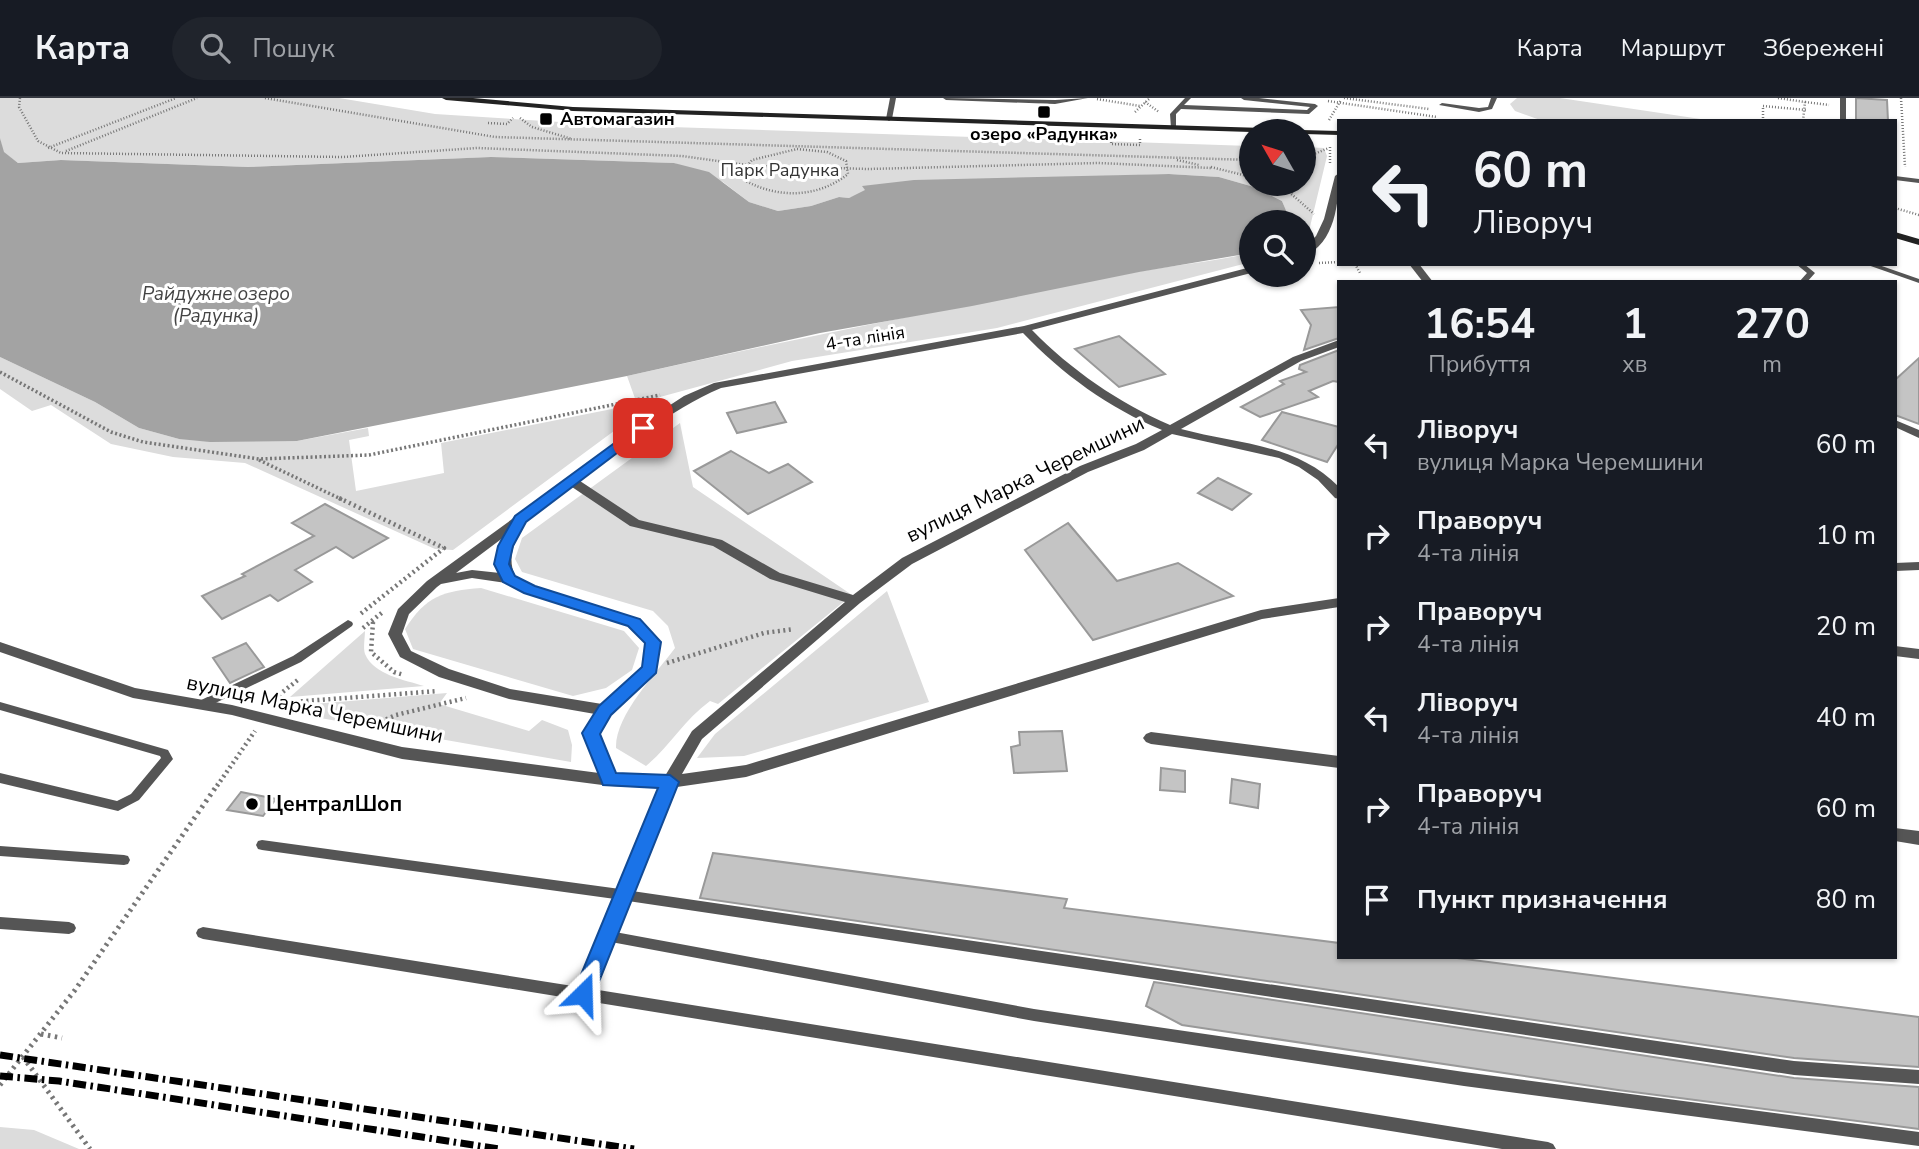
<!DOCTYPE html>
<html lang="uk">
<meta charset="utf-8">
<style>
:root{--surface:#171b24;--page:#20242c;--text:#f1f3f6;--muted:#9ea1a6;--line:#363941}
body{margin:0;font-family:"Nunito Sans",sans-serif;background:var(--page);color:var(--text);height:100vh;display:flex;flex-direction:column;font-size:26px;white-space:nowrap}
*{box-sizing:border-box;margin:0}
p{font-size:23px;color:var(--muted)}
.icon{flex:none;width:38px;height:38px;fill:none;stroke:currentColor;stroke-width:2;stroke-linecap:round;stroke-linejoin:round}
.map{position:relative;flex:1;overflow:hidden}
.details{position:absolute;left:1337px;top:182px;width:560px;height:679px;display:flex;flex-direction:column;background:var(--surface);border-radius:0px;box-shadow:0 2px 5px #0004}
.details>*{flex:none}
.hud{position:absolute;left:1337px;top:21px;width:560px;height:147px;border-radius:0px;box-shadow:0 2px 5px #0004;background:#171b24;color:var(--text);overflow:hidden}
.needle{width:46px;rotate:309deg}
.tools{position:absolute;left:1239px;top:21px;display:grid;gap:14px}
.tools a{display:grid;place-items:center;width:77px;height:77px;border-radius:50%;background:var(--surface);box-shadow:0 2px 5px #0004;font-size:35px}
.pin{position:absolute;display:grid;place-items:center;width:60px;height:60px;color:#fff;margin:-30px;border-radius:14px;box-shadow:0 4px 10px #0006}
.me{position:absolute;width:77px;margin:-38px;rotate:22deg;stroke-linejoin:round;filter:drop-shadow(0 0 5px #0008)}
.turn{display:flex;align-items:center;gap:24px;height:147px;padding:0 21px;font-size:32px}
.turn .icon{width:91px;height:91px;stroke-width:2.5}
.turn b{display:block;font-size:49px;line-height:60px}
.eta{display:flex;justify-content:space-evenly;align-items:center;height:119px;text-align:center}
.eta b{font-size:42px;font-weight:700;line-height:49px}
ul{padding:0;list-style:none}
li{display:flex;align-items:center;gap:21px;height:91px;padding:0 21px}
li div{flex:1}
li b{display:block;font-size:26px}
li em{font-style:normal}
header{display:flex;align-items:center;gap:42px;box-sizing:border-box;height:98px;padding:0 35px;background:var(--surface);border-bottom:2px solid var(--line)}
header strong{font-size:33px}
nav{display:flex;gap:38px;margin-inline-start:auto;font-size:24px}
.search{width:490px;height:63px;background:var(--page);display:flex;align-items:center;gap:18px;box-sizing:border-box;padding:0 24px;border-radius:38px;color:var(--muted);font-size:26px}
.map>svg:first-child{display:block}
</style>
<header>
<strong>Карта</strong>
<div class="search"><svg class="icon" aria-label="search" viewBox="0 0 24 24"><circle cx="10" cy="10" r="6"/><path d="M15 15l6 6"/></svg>Пошук</div>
<nav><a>Карта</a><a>Маршрут</a><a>Збережені</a></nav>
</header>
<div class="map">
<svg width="1919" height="1051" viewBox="0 0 1919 1051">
<rect width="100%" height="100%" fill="#fff"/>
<g fill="#dcdcdc">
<polygon points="0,0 339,0 435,16 608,27 1251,48 1251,86 1304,86 1304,49 1324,50 1327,58 1309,133 1304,140 1304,124 1291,124 1282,103 1254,89 1219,79 1169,76 891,85 849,100 839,99 811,108 778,113 749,104 723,84 674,65 491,59 248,69 61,62 18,65 3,54 0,40"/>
<polygon points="1517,0 1560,0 1714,23 1543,23 1515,13 1510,6"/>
<path d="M1251 155V164L997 230 792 263 660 299 453 452 435 451 245 365 173 359 111 346 51 307 32 313 0 291V259L95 304 139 330 179 341 297 343 368 330 369 338 349 342 356 393 444 375 441 345 637 306 627 278C796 240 966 207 1136 174 1174 167 1213 164 1251 155Z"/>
<path d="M680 325 693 389 852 497 718 606 710 603C684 622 670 648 646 668L616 650C615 617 656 576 675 550L668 528 653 513 522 474 515 461 522 440Z"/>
<path d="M481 490 624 533 639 550 632 572 606 590 573 598 413 551 405 531C426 498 443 493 481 490Z"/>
<polygon points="887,493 929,604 744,658 697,660 715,636"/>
<path d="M365 533C365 539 363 550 365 556 374 577 405 582 424 588L290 599Z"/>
<polygon points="447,595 439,606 529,633 542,622 568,632 572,647 571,664 286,614 289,608"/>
<polygon points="0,1029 34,1032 79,1051 0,1051"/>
</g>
<polygon fill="#a3a3a3" points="0,40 4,54 18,65 61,62 248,69 491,59 674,65 709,74 749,104 778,113 811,108 839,99 849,100 865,92 862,88 914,82 1169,76 1219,79 1254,89 1282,103 1291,124 1251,124 1251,155 1139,174 972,208 820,235 627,278 297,343 210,344 179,341 139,330 95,304 0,259"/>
<g fill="#c4c4c4" stroke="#999" stroke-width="2">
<polygon points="1856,0 1887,2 1888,23 1856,23"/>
<polygon points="1339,209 1339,240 1304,252 1311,227 1301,212"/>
<polygon points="1119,238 1125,243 1165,276 1119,289 1075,251"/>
<polygon points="1339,252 1339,284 1333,283 1309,293 1318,299 1260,319 1241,309 1284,286 1280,283 1306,274 1299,271 1300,267"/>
<polygon points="1919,260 1919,326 1895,317 1895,282"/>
<polygon points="775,304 786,324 737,335 727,315"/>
<polygon points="1282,314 1339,329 1339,345 1327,364 1262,342"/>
<polygon points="731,353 769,375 788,366 812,384 748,416 694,373"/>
<polygon points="1218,380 1251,396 1232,412 1198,395"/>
<polygon points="325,406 388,440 353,460 336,449 295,472 312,484 278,503 270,497 222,521 202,498 245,478 242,476 314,438 292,425"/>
<polygon points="1068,425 1117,483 1178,465 1233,498 1093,542 1025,452"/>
<polygon points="246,545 264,569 230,585 213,560"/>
<polygon points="1062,633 1067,673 1014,675 1011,649 1020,647 1019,634"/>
<polygon points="1161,670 1185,673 1185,694 1160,692"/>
<polygon points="1232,681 1260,686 1258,710 1230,705"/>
<polygon points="241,694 276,701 263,718 227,712"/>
<polygon points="713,755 1067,801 1064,810 1339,845 1339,859 1449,859 1919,919 1919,969 1794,960 700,800"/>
<polygon points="1154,884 1794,980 1919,989 1919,1031 1618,992 1182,927 1146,908"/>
</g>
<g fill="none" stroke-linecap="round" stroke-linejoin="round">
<g stroke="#777" stroke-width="2.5" stroke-dasharray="1 2" stroke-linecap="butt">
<polyline points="20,0 19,9 38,43 61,55 343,59 477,50 682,58 754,68 869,71 1098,65 1212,70"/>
<polyline points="265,0 495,39 1251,62"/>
<polyline points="1344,0 1429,11"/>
<polyline points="1778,0 1805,4 1803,23"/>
<polyline points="1901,0 1905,69"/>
<polyline points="1097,1 1140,8"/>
<polyline points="1328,3 1437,19"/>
<polyline points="1145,4 1159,14"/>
<polyline points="1805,4 1829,7"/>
<polyline points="1135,14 1150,0"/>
<polyline points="520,20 532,29 572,41"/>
<polyline points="1329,22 1341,2"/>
<polyline points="1763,23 1763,8 1806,12"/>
<polyline points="488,25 507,26 513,20"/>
<polyline points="1111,41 1111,46 1140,47 1140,40"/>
<polyline points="1330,49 1330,67"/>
<polyline points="48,50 176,0"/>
<path d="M797 51 827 54 846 63 848 76C818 100 778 101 744 82L741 75 752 62Z"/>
<polyline points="66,53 197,0"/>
<polyline points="1304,60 1329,50"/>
<polyline points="1177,62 1199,67"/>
<polyline points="1211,69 1251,79"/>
<polyline points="1273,86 1289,94 1314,116"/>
<polyline points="1895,110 1919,117"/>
<polyline points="1319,165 1339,164"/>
<polyline points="1355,166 1360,175"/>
</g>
<g stroke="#777" stroke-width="3.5" stroke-dasharray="2 2.5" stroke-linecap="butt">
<polyline points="0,274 111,334 143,344 259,361 369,357 660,297"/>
<polyline points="259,362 343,402"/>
</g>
<g stroke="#777" stroke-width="4.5" stroke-dasharray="2 3.5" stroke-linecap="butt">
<polyline points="339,400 444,450 359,517"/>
<polyline points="373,524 371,554 394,574 404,577"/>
<polyline points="363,530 384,513"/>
<polyline points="667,565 764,535 794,531"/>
<polyline points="270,604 299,581"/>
<polyline points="279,605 438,593"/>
<polyline points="371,628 396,617 466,600"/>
<polyline points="217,688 255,633"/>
</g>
<g stroke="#777" stroke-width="5" stroke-dasharray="2.5 4.5" stroke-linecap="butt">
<polyline points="41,936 62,940"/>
<polyline points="23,959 90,1051"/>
<polyline points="0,987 75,892 218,686"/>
</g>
<g fill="#555" fill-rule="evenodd">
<polygon points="890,0 896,0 892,21 889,23 886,21"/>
<polygon points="943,0 1055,2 1088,0 1055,6 946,2"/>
<polygon points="1185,0 1191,0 1184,7 1307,12 1310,9 1244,2 1241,0 1259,0 1315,6 1318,8 1309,16 1181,11 1176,16 1176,29 1171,30 1170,16"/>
<polygon points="1491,0 1497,0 1492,11 1479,14 1439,7 1442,5 1479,10 1488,9"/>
<rect x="1840" y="0" width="6" height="23"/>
<polygon points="1895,78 1919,81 1919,85 1895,82"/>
<polygon points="1796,166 1804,166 1815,175 1807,184 1799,184 1807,175"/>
<polygon points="1865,166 1876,166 1919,181 1919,185"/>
<polygon points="348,522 352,524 353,526 352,528 301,564 205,610 197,610 195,607 197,604 293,558"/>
<polygon points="0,604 168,652 173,661 139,702 118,713 0,685 0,675 117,703 131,696 161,660 160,658 0,612"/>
<polygon points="670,679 674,681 676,684 632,793 1794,963 1919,972 1919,986 1794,977 628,803 615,834 1034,911 1464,974 1919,1034 1919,1048 1464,988 1034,923 611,844 592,891 1548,1044 1553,1046 1556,1051 1502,1051 203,841 198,839 196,835 198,831 203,829 579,889 615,801 262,752 258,751 256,747 258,743 262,742 620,791 664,684 666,681"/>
<polygon points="0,748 124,757 128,758 130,762 128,766 124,767 0,758"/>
<polygon points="0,819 69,824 74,826 76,830 74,834 69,836 0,831"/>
</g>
<g fill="#555" fill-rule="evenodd">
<path d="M1339 75C1339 104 1335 146 1304 158V150L1316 138 1324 121 1335 78Z"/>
<polygon points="1409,166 1419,166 1433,184 1423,184"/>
<path d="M1251 169V175L1032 232C1071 272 1119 305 1170 327L1293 259 1339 242V249L1301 263 1181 331C1236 346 1296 345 1339 389V401L1335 400 1318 382 1299 369 1279 360 1172 336 1144 352 1088 374 912 466 860 505 702 641 682 676 746 667 1261 512 1339 500V509L1262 521 746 679 670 690 610 688 402 661 232 617 133 600 0 554V544L135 590 232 607 402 649 599 675 583 635 595 616 509 601 439 579 400 559 388 536 398 511 427 483 658 315 684 298 714 285 1024 228ZM1023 235C1062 276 1109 310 1162 332L1136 346 1080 368 902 460 853 497 780 475 722 442 639 422 580 383C625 350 669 312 721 290ZM572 389 630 428 713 448 770 481 845 504 692 633 665 678 616 676 599 635 610 616 655 575 660 544 658 541 639 522 535 489 515 478C507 459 514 445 523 428L522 426ZM504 439 498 460 500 475 472 472 456 475ZM472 480 506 485 525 495 629 528 646 545 643 569 602 606 510 591 449 571 411 553 402 536 409 516 437 489 441 486Z"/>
<polygon points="1895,322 1919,332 1919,340 1895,329"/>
<polygon points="1919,464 1919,472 1895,473 1895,465"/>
<polygon points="1895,548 1919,551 1919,561 1895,558"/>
<polygon points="1151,634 1339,658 1339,670 1151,646 1146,644 1143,640 1146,636"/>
<polygon points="1895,730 1919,733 1919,747 1895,743"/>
</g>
<g fill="#222" fill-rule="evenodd">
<polygon points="442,0 473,0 573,9 1293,31 1297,33 1251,34 573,13 446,2"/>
<polygon points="1301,32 1339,33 1339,37 1304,36"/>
<polygon points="1895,134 1919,141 1919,147 1895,140"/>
</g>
<g stroke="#000" stroke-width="7" stroke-dasharray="13 4.5 2.5 4.5" stroke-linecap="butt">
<polyline points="0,957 634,1051"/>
<polyline points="0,978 59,983 499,1051"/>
</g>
</g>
<polygon fill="#1a73e8" stroke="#114b97" stroke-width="2" points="639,327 650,330 526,424 513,448 509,466 515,478 535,488 640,521 661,544 656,575 611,617 600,636 616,675 670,677 679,684 594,896 591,903 583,905 576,903 573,896 658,690 603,687 582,635 599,608 642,569 645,545 628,528 524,495 503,484 494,466 498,448 515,418"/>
<g fill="#000" stroke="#fff" stroke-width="2.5">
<rect x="1037" y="7" width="14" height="14" rx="3.5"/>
<rect x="539" y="14" width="14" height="14" rx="3.5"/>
<circle cx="252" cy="706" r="7"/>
</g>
<g text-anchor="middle" stroke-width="6" stroke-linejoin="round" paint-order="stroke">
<g font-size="18" font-weight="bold" fill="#000" stroke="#fff" text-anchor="start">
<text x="560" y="27">Автомагазин</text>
<text x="1044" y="42" text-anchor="middle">озеро «Радунка»</text>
</g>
<g font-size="18" fill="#333" stroke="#fff">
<text x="780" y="78">Парк Радунка</text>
</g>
<g font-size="18" fill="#000" stroke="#fff">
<text transform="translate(865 240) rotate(-9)" y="6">4-та лінія</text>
</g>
<g font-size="19" font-style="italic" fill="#444" stroke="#fff">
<text x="216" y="202">Райдужне озеро<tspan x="216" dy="22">(Радунка)</tspan></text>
</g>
<g font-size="21" fill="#000" stroke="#fff">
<text transform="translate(1025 381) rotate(-26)" y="7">вулиця Марка Черемшини</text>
<text transform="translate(315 611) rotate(12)" y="7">вулиця Марка Черемшини</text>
</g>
<g font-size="21" font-weight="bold" fill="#000" stroke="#fff" text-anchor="start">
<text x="266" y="713">ЦентралШоп</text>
</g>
</g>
</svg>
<div class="tools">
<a><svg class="needle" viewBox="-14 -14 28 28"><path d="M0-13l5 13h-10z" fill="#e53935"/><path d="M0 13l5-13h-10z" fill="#9ea1a6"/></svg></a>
<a><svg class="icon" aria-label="search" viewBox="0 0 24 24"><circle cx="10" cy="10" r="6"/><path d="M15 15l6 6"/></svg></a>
</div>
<div class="pin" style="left:643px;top:330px;background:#d93025"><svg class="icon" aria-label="arrive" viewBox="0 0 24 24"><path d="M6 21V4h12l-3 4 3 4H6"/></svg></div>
<svg class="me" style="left:583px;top:896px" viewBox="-20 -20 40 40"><path d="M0-17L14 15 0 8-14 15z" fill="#1a73e8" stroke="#fff" stroke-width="4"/></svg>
<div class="hud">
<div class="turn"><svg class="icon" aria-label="left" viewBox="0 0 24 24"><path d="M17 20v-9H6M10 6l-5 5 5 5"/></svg><div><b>60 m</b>Ліворуч</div></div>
</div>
<section class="details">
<div class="eta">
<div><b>16:54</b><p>Прибуття</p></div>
<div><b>1</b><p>хв</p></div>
<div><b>270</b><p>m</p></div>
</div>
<ul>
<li><svg class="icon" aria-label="left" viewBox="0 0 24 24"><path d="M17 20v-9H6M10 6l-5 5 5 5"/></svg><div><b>Ліворуч</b><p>вулиця Марка Черемшини</p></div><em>60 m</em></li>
<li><svg class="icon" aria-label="right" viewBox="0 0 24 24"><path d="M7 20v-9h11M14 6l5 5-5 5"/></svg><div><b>Праворуч</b><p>4-та лінія</p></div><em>10 m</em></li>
<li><svg class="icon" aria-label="right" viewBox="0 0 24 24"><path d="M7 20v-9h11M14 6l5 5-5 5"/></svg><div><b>Праворуч</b><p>4-та лінія</p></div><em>20 m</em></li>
<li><svg class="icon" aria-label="left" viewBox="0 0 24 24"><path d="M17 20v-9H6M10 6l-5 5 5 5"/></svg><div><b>Ліворуч</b><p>4-та лінія</p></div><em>40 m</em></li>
<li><svg class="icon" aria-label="right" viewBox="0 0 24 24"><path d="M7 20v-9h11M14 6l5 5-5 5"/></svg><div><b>Праворуч</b><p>4-та лінія</p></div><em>60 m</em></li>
<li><svg class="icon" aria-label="arrive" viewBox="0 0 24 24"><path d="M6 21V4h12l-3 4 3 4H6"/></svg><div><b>Пункт призначення</b></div><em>80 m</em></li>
</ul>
</section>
</div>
